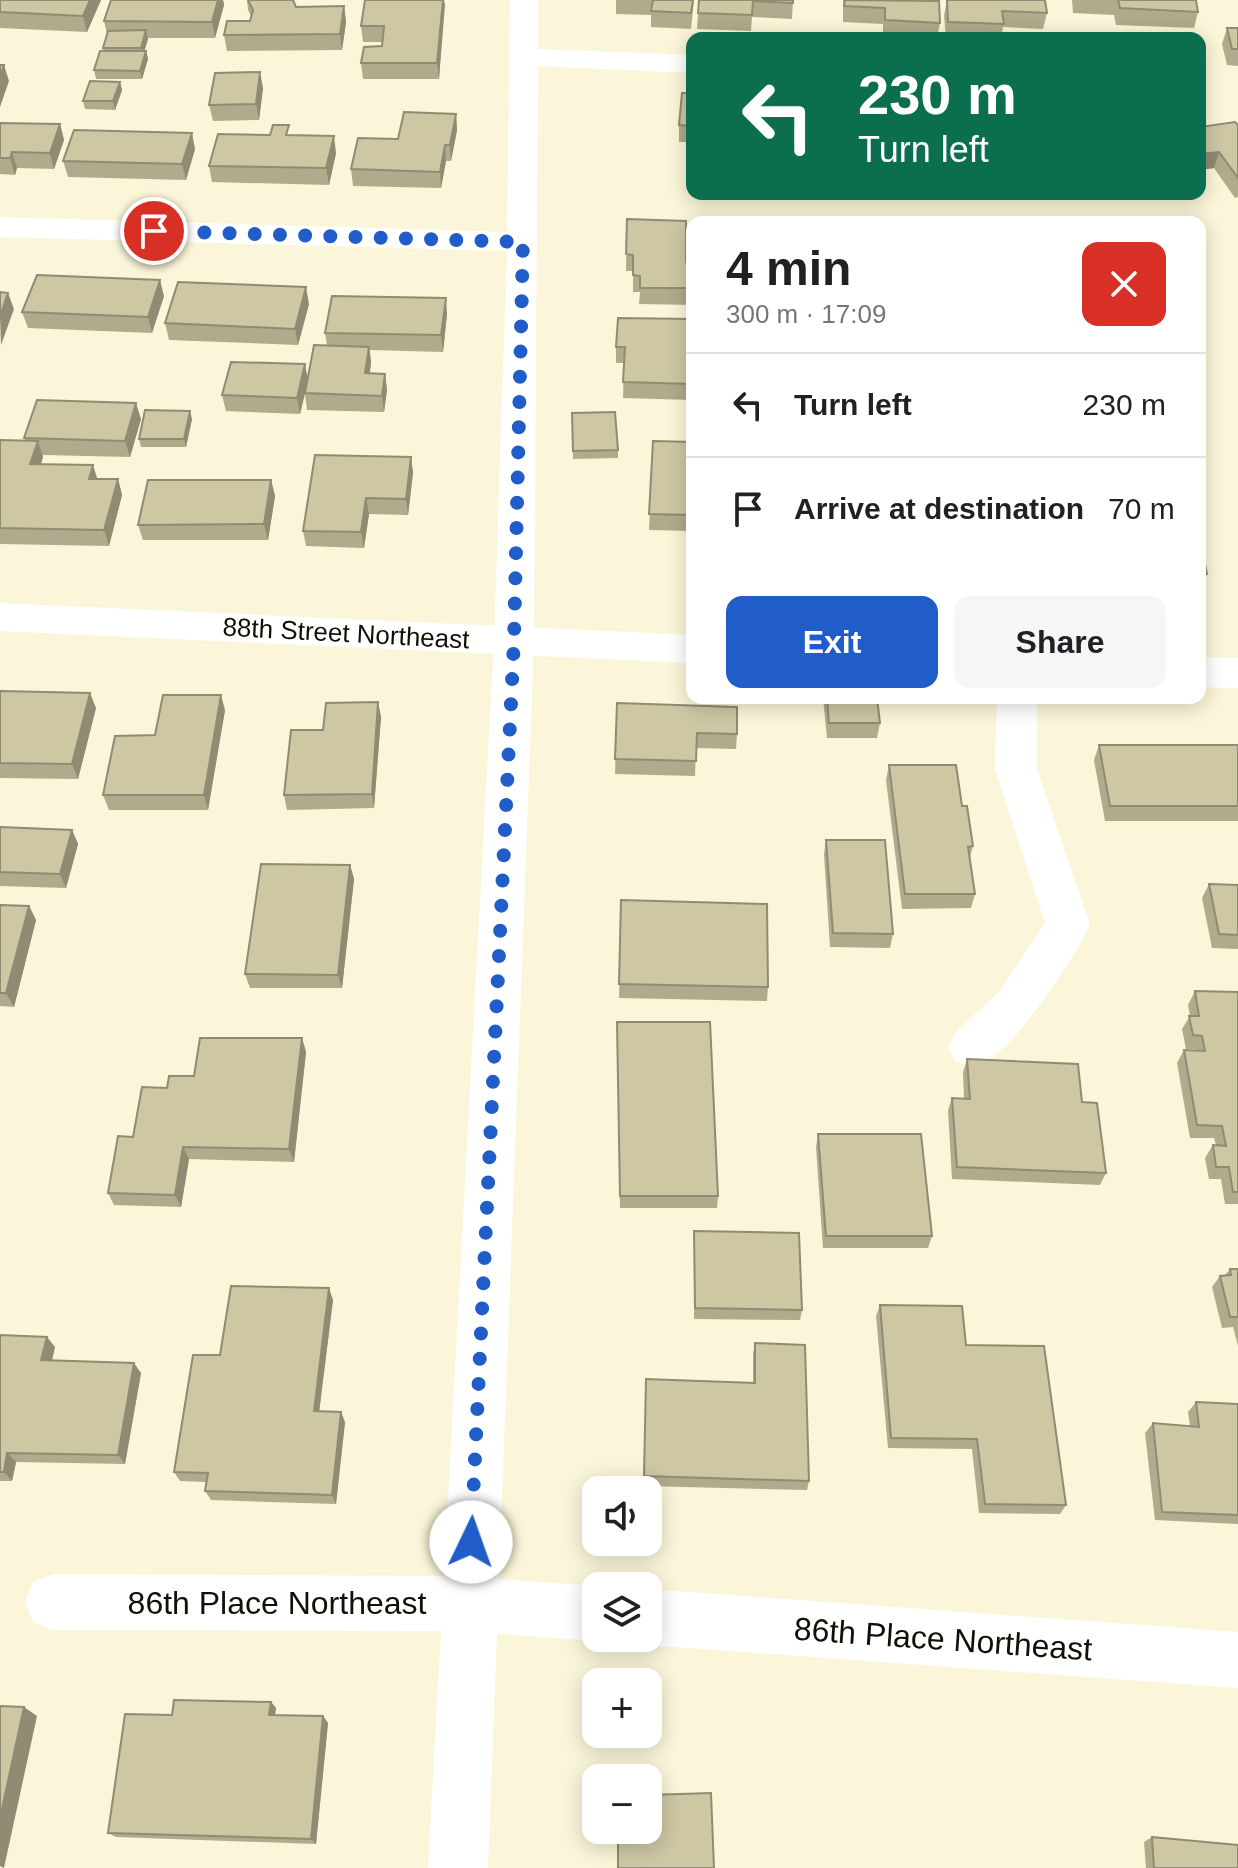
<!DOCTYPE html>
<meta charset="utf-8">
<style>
:root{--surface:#fff;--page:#f6f6f6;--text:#202124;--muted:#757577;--line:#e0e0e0;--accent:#205dc9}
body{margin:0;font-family:Helvetica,sans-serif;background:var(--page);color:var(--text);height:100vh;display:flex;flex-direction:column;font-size:30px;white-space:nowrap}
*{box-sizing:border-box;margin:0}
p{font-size:26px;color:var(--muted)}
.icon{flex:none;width:44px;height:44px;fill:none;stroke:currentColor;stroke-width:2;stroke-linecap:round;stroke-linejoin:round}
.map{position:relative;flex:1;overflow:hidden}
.sheet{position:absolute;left:686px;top:216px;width:520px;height:488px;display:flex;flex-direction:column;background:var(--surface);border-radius:16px;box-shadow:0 4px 20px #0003}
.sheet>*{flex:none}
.banner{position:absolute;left:686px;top:32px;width:520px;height:168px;border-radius:16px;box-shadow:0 4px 20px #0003;background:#0b6e4f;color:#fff;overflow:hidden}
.controls{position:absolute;left:582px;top:1476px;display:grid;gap:16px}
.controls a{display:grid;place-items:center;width:80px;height:80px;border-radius:16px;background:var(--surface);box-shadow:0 4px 20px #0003;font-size:40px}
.pin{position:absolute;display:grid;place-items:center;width:68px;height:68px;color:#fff;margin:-34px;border:4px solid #fff;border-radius:50%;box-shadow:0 2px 8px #0007}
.me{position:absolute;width:88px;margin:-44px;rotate:3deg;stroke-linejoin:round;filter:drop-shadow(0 0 6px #0008)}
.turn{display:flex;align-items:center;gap:28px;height:168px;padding:0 40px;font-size:36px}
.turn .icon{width:104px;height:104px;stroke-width:2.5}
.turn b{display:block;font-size:56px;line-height:68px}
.round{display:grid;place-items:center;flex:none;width:84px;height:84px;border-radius:16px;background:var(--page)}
.overview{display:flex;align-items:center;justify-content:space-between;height:136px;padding:0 40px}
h1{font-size:48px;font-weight:700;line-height:60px}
.action{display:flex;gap:16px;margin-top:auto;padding:16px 40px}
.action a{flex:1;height:92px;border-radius:16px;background:var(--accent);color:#fff;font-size:32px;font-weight:700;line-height:92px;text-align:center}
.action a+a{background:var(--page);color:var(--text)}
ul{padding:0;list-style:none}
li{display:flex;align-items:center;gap:24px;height:104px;padding:0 40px;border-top:2px solid var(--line)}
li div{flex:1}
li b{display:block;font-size:30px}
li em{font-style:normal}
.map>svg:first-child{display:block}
</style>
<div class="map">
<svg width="1238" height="1868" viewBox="0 0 1238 1868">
<rect width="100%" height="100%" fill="#fbf6d9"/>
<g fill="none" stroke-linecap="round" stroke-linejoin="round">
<g fill="#fff" fill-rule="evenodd">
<polygon points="510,0 538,0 538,49 692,55 692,73 538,66 534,640 499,1579 598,1586 596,1638 602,1638 596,1641 497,1634 488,1868 428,1868 441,1631 53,1630 33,1622 25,1602 33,1582 53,1574 444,1576 494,640 507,251 0,237 0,217 507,232"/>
<path d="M997 698H1037V769L1090 925C1074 957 1009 1063 972 1066 967 1067 960 1063 955 1061L948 1047 955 1033 999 992 1045 923 995 769Z"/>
<polygon points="648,1589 1238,1632 1238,1688 648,1645 632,1638 648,1638"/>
</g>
<g fill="#fff" fill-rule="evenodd">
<polygon points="0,603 692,635 692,663 0,631"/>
<polygon points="1200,657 1238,658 1238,688 1200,687"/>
</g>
</g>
<g fill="#b0ab8d">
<polygon points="0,0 101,0 87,32 0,28"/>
<polygon points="111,0 223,0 224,5 215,38 148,38 144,51 146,51 148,59 142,79 96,79 94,70 103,51 103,48 107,34 104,21"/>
<polygon points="247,0 293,0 296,7 344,6 346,22 342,50 227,51 224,35 250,21 251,16 248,10"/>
<polygon points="365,0 444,0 439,79 363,79 361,63 382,46 382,42 363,42 361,26"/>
<polygon points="616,0 694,0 691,29 651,27 651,15 616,14"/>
<polygon points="699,0 793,0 792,19 752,17 751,31 697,29"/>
<polygon points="843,0 923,0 940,23 937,38 883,36 883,24 843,22"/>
<polygon points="947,0 1045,0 1047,13 1043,29 1003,27 1001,38 946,38 944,16"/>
<polygon points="1072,0 1196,0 1198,12 1194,28 1116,25 1114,15 1073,13"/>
<polygon points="1227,28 1238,28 1238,66 1227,65 1222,44"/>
<polygon points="120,82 122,90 115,110 85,109 83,101"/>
<polygon points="263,88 259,120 213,121 209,105"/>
<polygon points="692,93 692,142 679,142 679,125"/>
<polygon points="456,114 457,130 451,161 446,161 441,188 353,186 351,169 398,139"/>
<polygon points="0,123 60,124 64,140 54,169 17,168 15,175 0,174"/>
<polygon points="1238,125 1238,197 1235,198 1214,168 1200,170 1200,127"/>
<polygon points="290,135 336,153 329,185 212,182 209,166"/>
<polygon points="195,149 186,180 68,177 63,161"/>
<polygon points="1094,194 1180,194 1179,198"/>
<polygon points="627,219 686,262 692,262 692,305 639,304 640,292 633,292 633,271 626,271"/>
<polygon points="164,296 152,333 28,328 22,312"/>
<polygon points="309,304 298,345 169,340 165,323"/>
<polygon points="447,314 443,352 370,350 371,363 370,373 385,374 387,390 384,412 307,410 305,394 300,414 226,411 222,395 305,364 307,379 327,345 325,333"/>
<polygon points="692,319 692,400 623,398 624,363 616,363 616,347"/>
<polygon points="572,413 618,450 618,458 573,459"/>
<polygon points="141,419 130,457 43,455 41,464 98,479 118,479 122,495 109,546 0,544 0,440 25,440 24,438"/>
<polygon points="192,419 186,447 141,447 139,439"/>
<polygon points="653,441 692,442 692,531 649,530"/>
<polygon points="411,457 413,473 408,515 369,514 364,548 306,546 303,531"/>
<polygon points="271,480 275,496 268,540 143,540 138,525"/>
<polygon points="1200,540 1207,574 1201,590 1200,590"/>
<polygon points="0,691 96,708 78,779 0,778"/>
<polygon points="823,698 877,698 880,723 877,738 827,738"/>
<polygon points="378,702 381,717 374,808 287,810 284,795 323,730"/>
<polygon points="617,703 737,734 736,749 696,748 695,776 615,774"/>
<polygon points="225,710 208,810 109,810 103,795 155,735"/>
<polygon points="1099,745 1238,745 1238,821 1105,821 1094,760"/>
<polygon points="889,765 973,846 970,857 975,894 971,908 902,909 886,780"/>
<polygon points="0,827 72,830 78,844 66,888 0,886"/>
<polygon points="826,840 893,934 890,948 830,947 824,854"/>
<polygon points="350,865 354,879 342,988 250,988 245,974"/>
<polygon points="1209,884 1238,885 1238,949 1212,948 1202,898"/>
<polygon points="621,900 768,987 767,1001 619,998"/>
<polygon points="0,905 29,906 36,920 14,1007 0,1006"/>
<polygon points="1195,991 1238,992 1238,1204 1225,1204 1221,1179 1209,1179 1205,1158 1213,1145 1216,1145 1214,1138 1190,1138 1177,1063 1184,1050 1195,1051 1195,1049 1186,1049 1182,1029 1190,1016 1188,1005"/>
<polygon points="617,1022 718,1196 717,1208 620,1208"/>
<polygon points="302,1038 306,1052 294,1162 189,1159 181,1207 114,1205 108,1193 133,1137 167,1088 194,1076"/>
<polygon points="967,1059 1082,1102 1106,1173 1100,1185 952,1179 948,1110 952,1098 964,1098 963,1072"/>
<polygon points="818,1134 932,1236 928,1248 823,1248 816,1147"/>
<polygon points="694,1231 802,1310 800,1320 694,1319"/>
<polygon points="1230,1269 1238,1269 1238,1346 1233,1327 1222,1328 1212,1287 1220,1276 1225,1275"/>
<polygon points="333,1300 319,1411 345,1422 336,1504 211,1500 205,1491 206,1482 180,1481 174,1472 220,1355"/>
<polygon points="880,1305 966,1345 1066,1505 1060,1514 979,1513 972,1449 888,1448 876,1316"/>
<polygon points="0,1335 55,1347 52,1361 141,1373 125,1464 16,1462 12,1481 0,1481"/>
<polygon points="755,1343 809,1481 807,1490 643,1486 646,1379 753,1383 753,1354"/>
<polygon points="1196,1402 1238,1404 1238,1524 1155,1520 1145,1433 1153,1423 1190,1426 1188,1412"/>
<polygon points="271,1702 276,1708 275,1715 323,1716 328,1723 316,1844 116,1837 108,1833 172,1715"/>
<polygon points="1152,1837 1238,1868 1146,1868 1144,1842"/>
</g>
<g fill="#908b73">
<polygon points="90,0 101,0 87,32 83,16"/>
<polygon points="218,0 223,0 224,5 215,38 212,22"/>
<polygon points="443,0 444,0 445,5 439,79 437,63"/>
<polygon points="344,6 346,22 342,50 340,34"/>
<polygon points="146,30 148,39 143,56 141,48"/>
<polygon points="146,51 148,59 142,79 140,71"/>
<polygon points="4,65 9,81 0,107 0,77"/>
<polygon points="260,72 263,88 259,120 256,104"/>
<polygon points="120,82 122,90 115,110 113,101"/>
<polygon points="456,114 457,130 451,161 450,145"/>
<polygon points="60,124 64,140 54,169 50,153"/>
<polygon points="192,133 195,149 186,180 182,164"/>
<polygon points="334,136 336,153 329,185 326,168"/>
<polygon points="445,145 446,161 441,188 440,172"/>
<polygon points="12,152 17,168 15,175 10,158"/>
<polygon points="1219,152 1214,168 1200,170 1200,154"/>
<polygon points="160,280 164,296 152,333 148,317"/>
<polygon points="306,287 309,304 298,345 295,329"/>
<polygon points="8,293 14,309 1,345 0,316"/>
<polygon points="446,298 447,314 443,352 441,335"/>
<polygon points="369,347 371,363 367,389 365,373"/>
<polygon points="305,364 308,380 300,414 297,398"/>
<polygon points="385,374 387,390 384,412 382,396"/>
<polygon points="136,403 141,419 130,457 125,441"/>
<polygon points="190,411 192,419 186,447 184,439"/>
<polygon points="38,441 43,457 36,480 30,464"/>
<polygon points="411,457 413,473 408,515 406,499"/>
<polygon points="93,465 98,481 89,479"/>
<polygon points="118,479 122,495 109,546 104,530"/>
<polygon points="271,480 275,496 268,540 264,524"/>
<polygon points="366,498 369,514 364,548 361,532"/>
<polygon points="90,693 96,708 78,779 72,764"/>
<polygon points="221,695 225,710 208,810 204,795"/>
<polygon points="378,702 381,717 374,808 372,794"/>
<polygon points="72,830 78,844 66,888 60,874"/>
<polygon points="350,865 354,879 342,988 338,975"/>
<polygon points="29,906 36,920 14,1007 6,993"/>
<polygon points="302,1038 306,1052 294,1162 289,1149"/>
<polygon points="183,1147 189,1159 181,1207 175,1195"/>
<polygon points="329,1288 333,1300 318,1421 314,1411"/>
<polygon points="47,1337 55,1347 49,1371 41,1360"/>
<polygon points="134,1363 141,1373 125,1464 118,1455"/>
<polygon points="341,1412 345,1422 336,1504 332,1495"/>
<polygon points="7,1453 16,1462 12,1481 4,1472"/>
<polygon points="271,1702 276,1708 274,1721 269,1715"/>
<polygon points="24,1707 37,1716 4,1868 0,1866 0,1818"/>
<polygon points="323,1716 328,1723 316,1844 311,1839"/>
</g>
<g fill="#cdc7a4" stroke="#908b73" stroke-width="2">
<polygon points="0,0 90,0 83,16 0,12"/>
<polygon points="111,0 218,0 212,22 104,21"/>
<polygon points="248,0 293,0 296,7 344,6 340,34 224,35 227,21 250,21 253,10"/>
<polygon points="365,0 443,0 437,63 361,63 364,47 382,46 384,26 361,26"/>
<polygon points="653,0 693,0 691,13 651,11"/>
<polygon points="699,0 793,0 793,3 753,1 752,15 698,13"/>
<polygon points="845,0 939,1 940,23 885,20 885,8 844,6"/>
<polygon points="947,0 1045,0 1047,13 1002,11 1004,24 948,22"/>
<polygon points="1118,0 1196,0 1198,12 1120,8"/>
<polygon points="1227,28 1238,28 1238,49 1232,49"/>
<polygon points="146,30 141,48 103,48 108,31"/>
<polygon points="100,51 146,51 140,71 94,70"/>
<polygon points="0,65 4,65 0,77"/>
<polygon points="260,72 256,104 209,105 215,73"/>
<polygon points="90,81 120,82 113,101 83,101"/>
<polygon points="682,93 692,93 692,126 679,125"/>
<polygon points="404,112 456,114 450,145 445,145 440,172 351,169 358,138 398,139"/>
<polygon points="1235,122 1238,125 1238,178 1219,152 1200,154 1200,127"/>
<polygon points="0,123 60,124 50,153 12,152 10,158 0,158"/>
<polygon points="273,125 289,125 286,135 334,136 326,168 209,166 218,134 270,135"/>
<polygon points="74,130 192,133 182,164 63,161"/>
<polygon points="627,219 686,221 686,262 692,262 692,288 640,288 640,276 633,275 633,255 626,254"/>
<polygon points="37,275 160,280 148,317 22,312"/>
<polygon points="178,282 306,287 295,329 165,323"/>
<polygon points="0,292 8,293 0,316"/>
<polygon points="332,296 446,298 441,335 325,333"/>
<polygon points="618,318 692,319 692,384 623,382 625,347 616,347"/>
<polygon points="314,345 369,347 365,373 385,374 382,396 305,393"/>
<polygon points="231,362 305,364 297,398 222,395"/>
<polygon points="37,400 136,403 125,441 24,438"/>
<polygon points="145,410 190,411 184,439 139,439"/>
<polygon points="615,412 618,450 573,451 572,413"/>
<polygon points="0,440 38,441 30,464 93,465 89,479 118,479 104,530 0,528"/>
<polygon points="653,441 692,442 692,515 649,514"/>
<polygon points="315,455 411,457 406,499 366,498 361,532 303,531"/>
<polygon points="148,480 271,480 264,524 138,525"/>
<polygon points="1200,540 1207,574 1200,574"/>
<polygon points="0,691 90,693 72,764 0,763"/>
<polygon points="163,695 221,695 204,795 103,795 115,736 155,735"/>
<polygon points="827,698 877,698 880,723 829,723"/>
<polygon points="378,702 372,794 284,795 291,730 323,730 326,703"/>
<polygon points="617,703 737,707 737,734 697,733 696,761 615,759"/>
<polygon points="1099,745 1238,745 1238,806 1110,806"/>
<polygon points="889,765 956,765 962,806 967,806 973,846 968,847 975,894 905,894"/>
<polygon points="0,827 72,830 60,874 0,872"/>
<polygon points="826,840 885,840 893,934 833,933"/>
<polygon points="261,864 350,865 338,975 245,974"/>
<polygon points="1209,884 1238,885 1238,935 1219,934"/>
<polygon points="621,900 767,904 768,987 619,984"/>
<polygon points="0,905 29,906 6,993 0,993"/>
<polygon points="1195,991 1238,992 1238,1192 1233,1192 1229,1167 1216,1167 1213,1145 1226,1146 1222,1126 1197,1125 1184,1050 1205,1051 1202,1036 1193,1035 1189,1016 1199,1016"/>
<polygon points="617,1022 710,1022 718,1196 620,1196"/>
<polygon points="200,1038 302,1038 289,1149 183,1147 175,1195 108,1193 118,1136 133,1137 142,1087 167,1088 169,1076 194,1076"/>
<polygon points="967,1059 1078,1064 1082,1102 1097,1103 1106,1173 957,1167 952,1098 970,1099"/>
<polygon points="818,1134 921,1134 932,1236 826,1236"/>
<polygon points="694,1231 799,1233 802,1310 695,1308"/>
<polygon points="1230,1269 1238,1269 1238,1317 1230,1317 1220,1276 1231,1275"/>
<polygon points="231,1286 329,1288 314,1411 341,1412 332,1495 205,1491 208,1473 174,1472 193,1355 220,1355"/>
<polygon points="880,1305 962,1306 966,1345 1044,1346 1066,1505 985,1504 977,1439 891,1438"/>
<polygon points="0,1335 47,1337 41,1360 134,1363 118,1455 7,1453 4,1472 0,1472"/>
<polygon points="755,1343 805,1345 809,1481 644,1476 646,1379 755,1383"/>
<polygon points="1196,1402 1238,1404 1238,1515 1162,1512 1153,1423 1199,1427"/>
<polygon points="174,1700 271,1702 269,1715 323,1716 311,1839 108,1833 125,1714 172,1715"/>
<polygon points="0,1706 24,1707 0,1818"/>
<polygon points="711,1793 714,1868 618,1868 618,1830 648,1830 648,1795"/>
<polygon points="1152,1837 1238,1845 1238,1868 1154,1868"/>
</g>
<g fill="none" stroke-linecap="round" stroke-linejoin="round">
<polyline stroke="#205dc9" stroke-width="14" stroke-dasharray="0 25.2" points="154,231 523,242 514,640 471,1542"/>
</g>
<g text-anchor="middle" stroke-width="8" stroke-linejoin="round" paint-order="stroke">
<g font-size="26" fill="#110f06" stroke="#fff">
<text transform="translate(346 633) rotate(3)" y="9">88th Street Northeast</text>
</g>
<g font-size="32" fill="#110f06" stroke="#fff">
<text x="277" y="1614">86th Place Northeast</text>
<text transform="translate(943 1639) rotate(4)" y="11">86th Place Northeast</text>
</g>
</g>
</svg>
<div class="controls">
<a><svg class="icon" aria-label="sound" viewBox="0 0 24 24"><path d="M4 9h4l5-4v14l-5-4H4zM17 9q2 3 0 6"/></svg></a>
<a><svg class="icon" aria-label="layers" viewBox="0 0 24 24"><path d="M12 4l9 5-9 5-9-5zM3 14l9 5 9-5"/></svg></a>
<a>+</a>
<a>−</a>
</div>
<div class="pin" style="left:154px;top:231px;background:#d93025"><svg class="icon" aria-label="arrive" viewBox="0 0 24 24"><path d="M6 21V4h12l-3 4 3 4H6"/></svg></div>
<svg class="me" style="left:471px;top:1542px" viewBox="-20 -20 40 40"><circle r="19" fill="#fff"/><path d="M0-13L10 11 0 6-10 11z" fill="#205dc9"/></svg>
<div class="banner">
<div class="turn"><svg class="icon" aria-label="left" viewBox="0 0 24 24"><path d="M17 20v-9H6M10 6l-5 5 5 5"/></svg><div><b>230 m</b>Turn left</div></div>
</div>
<section class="sheet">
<div class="overview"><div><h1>4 min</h1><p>300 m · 17:09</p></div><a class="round" style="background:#d93025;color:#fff"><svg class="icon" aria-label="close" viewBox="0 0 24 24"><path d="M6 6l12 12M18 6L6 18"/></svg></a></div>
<ul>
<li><svg class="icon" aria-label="left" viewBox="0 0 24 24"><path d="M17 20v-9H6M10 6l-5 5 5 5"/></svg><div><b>Turn left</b></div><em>230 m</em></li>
<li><svg class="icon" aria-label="arrive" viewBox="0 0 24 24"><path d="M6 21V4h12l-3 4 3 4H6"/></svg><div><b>Arrive at destination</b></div><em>70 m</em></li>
</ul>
<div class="action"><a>Exit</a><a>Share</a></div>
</section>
</div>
